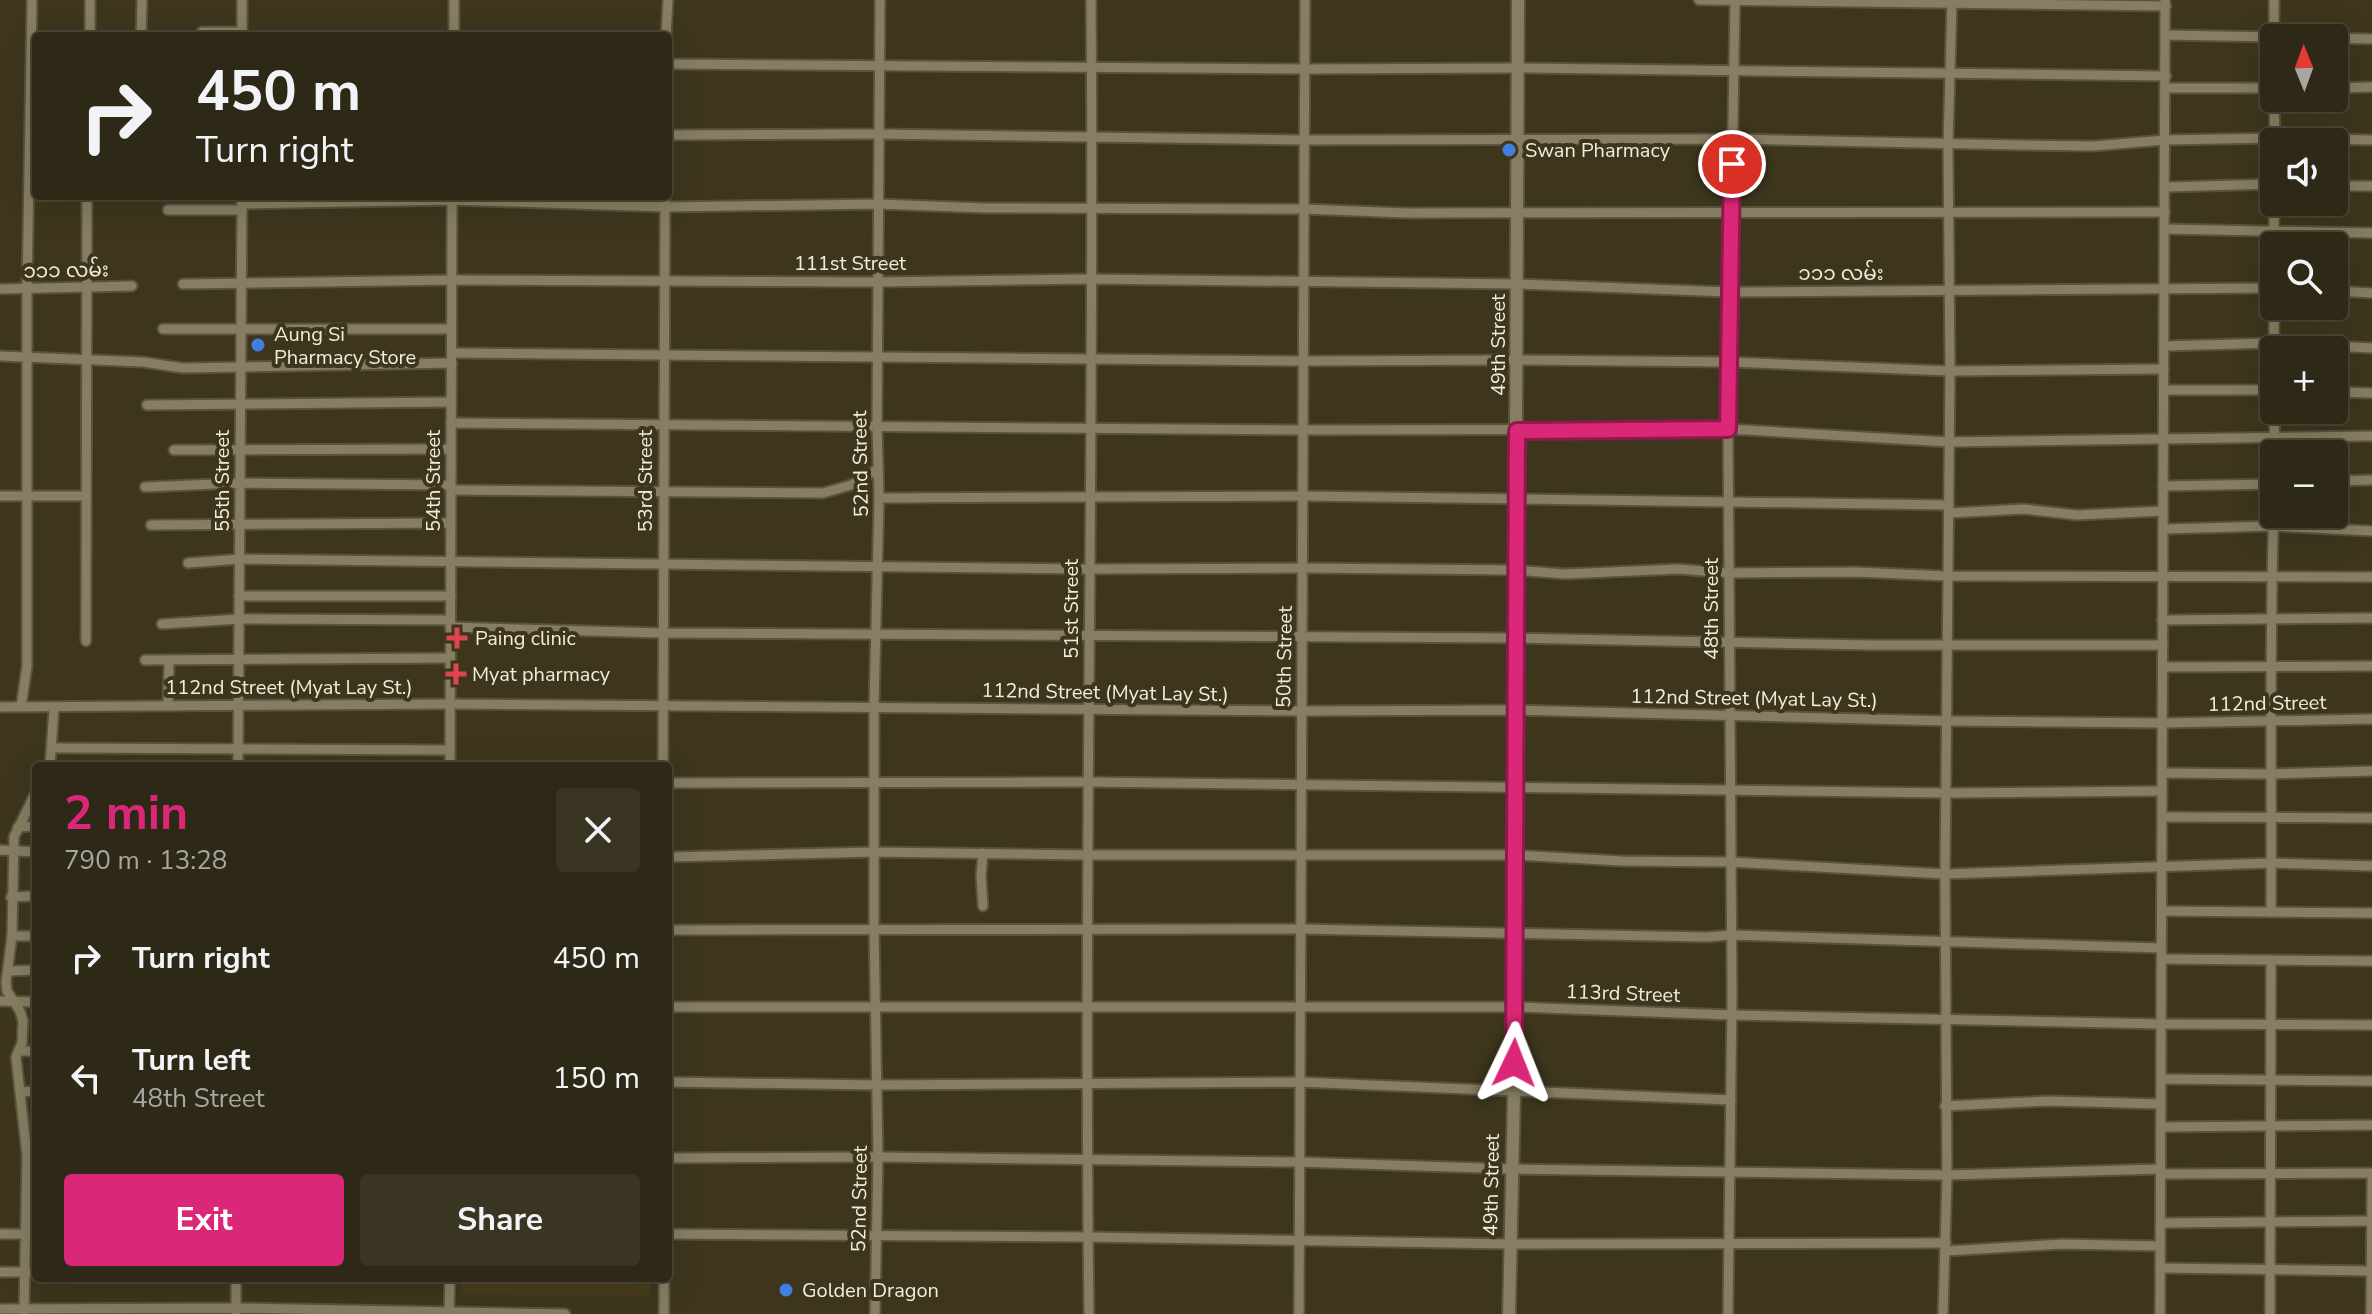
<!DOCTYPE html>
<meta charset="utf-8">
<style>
:root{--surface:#2e2816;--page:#3a3423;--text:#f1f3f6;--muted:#a7a6a1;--line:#494435;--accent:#db2777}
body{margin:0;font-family:"Nunito Sans","Noto Sans Myanmar",sans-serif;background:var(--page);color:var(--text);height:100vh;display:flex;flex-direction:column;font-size:30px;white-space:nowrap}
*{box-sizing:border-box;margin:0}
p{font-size:26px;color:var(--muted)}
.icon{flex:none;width:44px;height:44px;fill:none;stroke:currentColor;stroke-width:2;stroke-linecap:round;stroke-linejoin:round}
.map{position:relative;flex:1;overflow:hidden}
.panel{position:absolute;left:32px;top:762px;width:640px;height:520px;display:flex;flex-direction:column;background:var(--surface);border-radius:8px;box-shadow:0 8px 32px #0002,0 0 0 2px var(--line)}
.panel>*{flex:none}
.hud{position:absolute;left:32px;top:32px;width:640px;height:168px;border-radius:8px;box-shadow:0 8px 32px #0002,0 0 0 2px var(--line);background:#2e2816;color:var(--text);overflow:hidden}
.needle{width:52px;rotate:359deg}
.controls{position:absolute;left:2260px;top:24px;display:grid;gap:16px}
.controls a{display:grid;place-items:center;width:88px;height:88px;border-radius:8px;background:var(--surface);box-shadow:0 8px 32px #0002,0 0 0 2px var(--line);font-size:40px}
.pin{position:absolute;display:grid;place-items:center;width:68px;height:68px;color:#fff;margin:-34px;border:4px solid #fff;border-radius:50%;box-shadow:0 2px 8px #0007}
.me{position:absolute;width:88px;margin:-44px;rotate:2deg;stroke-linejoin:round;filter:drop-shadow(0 0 6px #0008)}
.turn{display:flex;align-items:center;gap:28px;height:168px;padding:0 32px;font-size:36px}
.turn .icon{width:104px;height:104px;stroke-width:2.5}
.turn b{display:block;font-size:56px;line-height:68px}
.round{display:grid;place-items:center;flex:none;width:84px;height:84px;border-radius:8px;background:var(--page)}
.summary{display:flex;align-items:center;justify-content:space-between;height:136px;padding:0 32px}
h1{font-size:48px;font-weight:700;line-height:60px;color:var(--accent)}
.action{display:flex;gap:16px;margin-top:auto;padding:16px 32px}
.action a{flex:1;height:92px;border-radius:8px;background:var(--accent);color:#fff;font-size:32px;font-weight:700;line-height:92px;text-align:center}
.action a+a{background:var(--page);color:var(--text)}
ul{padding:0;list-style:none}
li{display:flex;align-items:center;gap:24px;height:120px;padding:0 32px}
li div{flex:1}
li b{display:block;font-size:30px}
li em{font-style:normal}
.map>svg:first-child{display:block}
</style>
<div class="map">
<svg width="2372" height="1314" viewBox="0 0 2372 1314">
<rect width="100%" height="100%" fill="#3d361d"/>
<polygon fill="#473d1c" points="461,1278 650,1278 650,1296 460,1295"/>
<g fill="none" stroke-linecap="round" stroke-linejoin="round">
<g stroke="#59533d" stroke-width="13">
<g id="minor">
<polyline points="1699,0 2166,6"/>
<polyline points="2274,0 2274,82"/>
<polyline points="202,32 242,32"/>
<polyline points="2166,35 2372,39"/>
<polyline points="90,36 90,0"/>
<polyline points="141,36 142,0"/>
<polyline points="242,36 242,0"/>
<polyline points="454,36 454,0"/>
<polyline points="666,36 668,0"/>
<polyline points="668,64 1304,69 1518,68 2166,76"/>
<polyline points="2166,88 2274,88"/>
<polyline points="2334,88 2372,87"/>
<polyline points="2274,98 2275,142"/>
<polyline points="668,135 878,134 1304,140 1733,139 2020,145 2094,146 2165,140 2275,138 2372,140"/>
<polyline points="2334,186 2372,186"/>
<polyline points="2166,187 2274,184"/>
<polyline points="2274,192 2274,399"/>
<polyline points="242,204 452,200 665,207 878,204 984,208 1304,209 1406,213 2165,212"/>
<polyline points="168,210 242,210"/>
<polyline points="2165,229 2372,233"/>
<polyline points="183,284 452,280 878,282 1090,279 1518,284 1730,292 2274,288"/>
<polyline points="0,289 132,286"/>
<polyline points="2334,291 2372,293"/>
<polyline points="163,329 451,329"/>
<polyline points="2164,346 2273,343 2372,348"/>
<polyline points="452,353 1302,361 1517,360 1729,362 1950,371 2164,369"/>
<polyline points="0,356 143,362 183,368 452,363"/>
<polyline points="2164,390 2274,390"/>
<polyline points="2334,392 2372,393"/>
<polyline points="147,405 451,402"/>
<polyline points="2274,410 2275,454"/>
<polyline points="451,423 1302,430 1728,429 1949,442 2372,436"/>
<polyline points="174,450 451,449"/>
<polyline points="2334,481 2372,480"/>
<polyline points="2163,486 2274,484"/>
<polyline points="145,487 240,483 450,485"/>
<polyline points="451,490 823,493 851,485 878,469"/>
<polyline points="0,496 86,496"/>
<polyline points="879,498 1303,496 1949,505"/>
<polyline points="1949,513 2024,509 2077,515 2163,511"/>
<polyline points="151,525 451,523"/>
<polyline points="2164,529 2273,526 2372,531"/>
<polyline points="188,563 240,559 1089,569 1303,568 1516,570 1565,574 1678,569 1728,573 1855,572 1947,576 2372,577"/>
<polyline points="239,596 451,596"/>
<polyline points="2162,620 2372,618"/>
<polyline points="162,624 239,619 450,620"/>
<polyline points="450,627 663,633 1515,638 1870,645 2163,645"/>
<polyline points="86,641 87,196"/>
<polyline points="145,660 450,658"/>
<polyline points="2163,667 2372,666"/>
<polyline points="168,706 169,660"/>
<polyline points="0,707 450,704 1301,711 1516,710 1948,721 2163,723 2372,719"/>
<polyline points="21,707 27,666 27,289 32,0"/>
<polyline points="53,748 450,750"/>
<polyline points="50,766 54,708"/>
<polyline points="238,766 242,196"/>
<polyline points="450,766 452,196"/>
<polyline points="663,766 665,196"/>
<polyline points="2164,773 2270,774 2372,771"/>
<polyline points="668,783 1087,782 1948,793 2162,791"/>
<polyline points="2162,817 2372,818"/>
<polyline points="18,827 36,826"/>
<polyline points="0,850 36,852"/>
<polyline points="668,857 874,852 1088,855 1516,855 1622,861 1730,862 1945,874 2271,863 2372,866"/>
<polyline points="11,897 36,896"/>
<polyline points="983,906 981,876 983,853"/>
<polyline points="2162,911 2372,913"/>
<path d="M2271 912C2272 776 2269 640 2274 505"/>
<polyline points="668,930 1300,929 1708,937 1730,935 2161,948"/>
<polyline points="12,936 36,936"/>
<polyline points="2162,959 2372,961"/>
<polyline points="8,971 36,970"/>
<polyline points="0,1001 36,1002"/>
<polyline points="668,1007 1516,1007 1731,1015 2161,1024 2372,1025"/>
<polyline points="20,1051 36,1051"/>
<polyline points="2161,1079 2372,1081"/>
<polyline points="668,1082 877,1085 1299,1082 1731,1100"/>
<polyline points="20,1092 36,1091"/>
<polyline points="1945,1106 2049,1101 2161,1104"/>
<polyline points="2161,1127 2372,1125"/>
<polyline points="668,1158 878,1157 1299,1162 1512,1169 1947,1175 2161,1169"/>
<polyline points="2161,1174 2372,1173"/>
<polyline points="2161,1223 2372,1221"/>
<polyline points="0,1234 36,1234"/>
<polyline points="668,1234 1088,1237 1510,1244 1946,1243"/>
<polyline points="1945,1251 2063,1244 2160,1246"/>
<polyline points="2160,1268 2372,1271"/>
<polyline points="0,1272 36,1272"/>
<polyline points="0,1309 236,1308 565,1314"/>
<polyline points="24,1312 27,1155 16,1057 22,1043 23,1021 20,1011 7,991 6,982 12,936 14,837 36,792"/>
<polyline points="236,1314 236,1278"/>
<polyline points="449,1314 450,1278"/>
<polyline points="664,1314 664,1278"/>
<polyline points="875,1314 878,1157 874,929 874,707 879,498 877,426 880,0"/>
<path d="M1089 1314C1083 876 1095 438 1091 0"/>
<polyline points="1299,1314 1305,0"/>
<polyline points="1728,1314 1732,994 1728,429 1735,0"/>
<polyline points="1943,1314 1947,1175 1945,874 1950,371 1948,144 1952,0"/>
<polyline points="2160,1314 2165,0"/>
<polyline points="2270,1314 2271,960"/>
<polyline points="2371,1314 2372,1176"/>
</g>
</g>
<g stroke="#59533d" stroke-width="16">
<polyline id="secondary" points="1509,1314 1516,1007 1515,638 1518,0"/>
</g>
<use href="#minor" stroke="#867d62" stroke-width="9"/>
<use href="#secondary" stroke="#867d62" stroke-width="12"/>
</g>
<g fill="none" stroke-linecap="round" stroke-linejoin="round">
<g stroke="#8e194d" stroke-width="20">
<polyline id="route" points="1514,1063 1517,431 1728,429 1732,164"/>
</g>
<use href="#route" stroke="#db2777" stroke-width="14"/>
</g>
<g fill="#3f7fe0" stroke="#3d361d" stroke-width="3">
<circle cx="1509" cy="150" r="8"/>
<circle cx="258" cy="345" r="8"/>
<circle cx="786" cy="1290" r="8"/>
</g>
<g fill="#e0444e" stroke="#3d361d" stroke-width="3">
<path d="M453 626h8v8h8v8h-8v8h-8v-8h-8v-8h8z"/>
<path d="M452 662h8v8h8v8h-8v8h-8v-8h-8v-8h8z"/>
</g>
<g text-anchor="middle" stroke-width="8" stroke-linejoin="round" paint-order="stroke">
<g font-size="20" fill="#f1ecdd" stroke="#3d361d" text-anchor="start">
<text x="1525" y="157">Swan Pharmacy</text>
<text x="274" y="341">Aung Si<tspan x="274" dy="23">Pharmacy Store</tspan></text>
<text x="475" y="645">Paing clinic</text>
<text x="472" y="681">Myat pharmacy</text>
<text x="802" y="1297">Golden Dragon</text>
</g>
<g font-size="20" fill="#f1ecdd" stroke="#3d361d">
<text x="850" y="270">111st Street</text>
<text transform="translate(66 270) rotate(-1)" y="7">၁၁၁ လမ်း</text>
<text x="1841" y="280">၁၁၁ လမ်း</text>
<text transform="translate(1498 345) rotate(-90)" y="7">49th Street</text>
<text transform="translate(860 464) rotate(-91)" y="7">52nd Street</text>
<text transform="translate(222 481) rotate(-90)" y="7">55th Street</text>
<text transform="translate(433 481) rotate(-90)" y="7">54th Street</text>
<text transform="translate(645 481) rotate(-90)" y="7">53rd Street</text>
<text transform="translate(1071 609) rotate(-90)" y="7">51st Street</text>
<text transform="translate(1711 609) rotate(-90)" y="7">48th Street</text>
<text transform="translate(1284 657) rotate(-89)" y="7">50th Street</text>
<text x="289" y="694">112nd Street (Myat Lay St.)</text>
<text transform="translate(1105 692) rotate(1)" y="7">112nd Street (Myat Lay St.)</text>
<text transform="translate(1754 698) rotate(1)" y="7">112nd Street (Myat Lay St.)</text>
<text transform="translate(2267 703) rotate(-1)" y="7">112nd Street</text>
<text transform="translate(1623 993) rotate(2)" y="7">113rd Street</text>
<text transform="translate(1491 1185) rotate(-89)" y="7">49th Street</text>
<text transform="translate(859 1199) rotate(-89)" y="7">52nd Street</text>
</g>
</g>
</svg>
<div class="controls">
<a><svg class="needle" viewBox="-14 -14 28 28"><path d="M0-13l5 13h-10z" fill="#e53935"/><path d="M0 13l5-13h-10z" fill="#a7a6a1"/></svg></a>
<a><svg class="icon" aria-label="sound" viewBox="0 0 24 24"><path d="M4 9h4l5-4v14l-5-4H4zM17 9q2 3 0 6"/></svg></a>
<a><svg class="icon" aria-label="search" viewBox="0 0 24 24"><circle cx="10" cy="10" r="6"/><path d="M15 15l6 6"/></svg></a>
<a>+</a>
<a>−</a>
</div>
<div class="pin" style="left:1732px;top:164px;background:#d93025"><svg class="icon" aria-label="arrive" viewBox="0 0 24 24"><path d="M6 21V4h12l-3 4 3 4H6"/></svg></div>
<svg class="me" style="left:1514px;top:1063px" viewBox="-20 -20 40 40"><path d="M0-17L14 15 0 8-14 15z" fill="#db2777" stroke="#fff" stroke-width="4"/></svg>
<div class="hud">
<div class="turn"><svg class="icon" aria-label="right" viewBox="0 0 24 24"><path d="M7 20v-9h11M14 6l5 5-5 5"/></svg><div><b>450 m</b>Turn right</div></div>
</div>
<section class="panel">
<div class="summary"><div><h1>2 min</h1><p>790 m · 13:28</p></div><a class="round"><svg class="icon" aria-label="close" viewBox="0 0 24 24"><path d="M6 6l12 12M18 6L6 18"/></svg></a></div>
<ul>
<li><svg class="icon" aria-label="right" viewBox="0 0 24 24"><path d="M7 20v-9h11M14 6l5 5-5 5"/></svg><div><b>Turn right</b></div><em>450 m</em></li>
<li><svg class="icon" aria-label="left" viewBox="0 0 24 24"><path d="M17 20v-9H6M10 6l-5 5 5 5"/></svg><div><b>Turn left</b><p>48th Street</p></div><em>150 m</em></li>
</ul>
<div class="action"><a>Exit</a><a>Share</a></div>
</section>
</div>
